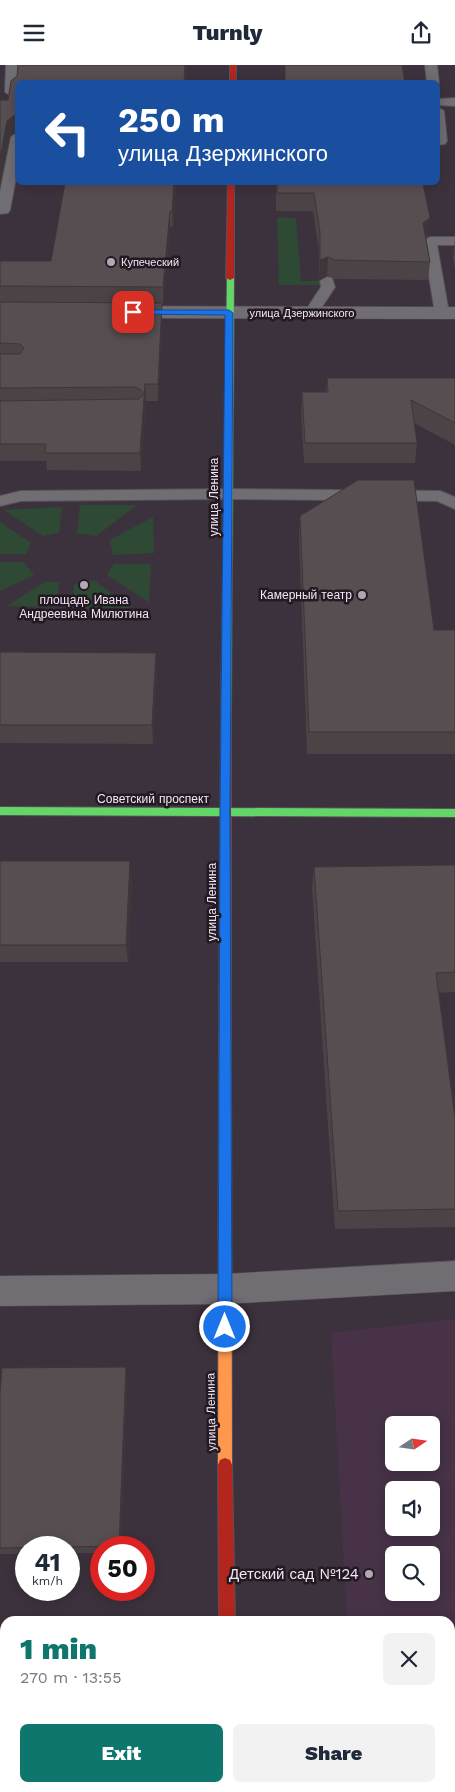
<!DOCTYPE html>
<meta charset="utf-8">
<style>
:root{--surface:#fff;--page:#f2f2f3;--text:#1f2937;--muted:#747a83;--accent:#0f766e}
body{margin:0;font-family:"Work Sans",sans-serif;background:var(--page);color:var(--text);height:100vh;display:flex;flex-direction:column;font-size:19px;white-space:nowrap}
*{box-sizing:border-box;margin:0}
p{font-size:16px;color:var(--muted)}
.icon{flex:none;width:28px;height:28px;fill:none;stroke:currentColor;stroke-width:2;stroke-linecap:round;stroke-linejoin:round}
.map{position:relative;flex:1;overflow:hidden}
.side{position:absolute;left:0px;top:1551px;width:455px;height:176px;display:flex;flex-direction:column;background:var(--surface);border-radius:15px 15px 0 0;box-shadow:0 2px 12px #0003}
.side>*{flex:none}
.banner{position:absolute;left:15px;top:15px;width:425px;height:105px;border-radius:8px;box-shadow:0 2px 12px #0003;background:#1a4fa0;color:#fff;overflow:hidden}
.needle{width:32px;rotate:77deg}
.fabs{position:absolute;left:385px;top:1351px;display:grid;gap:10px}
.fabs a{display:grid;place-items:center;width:55px;height:55px;border-radius:8px;background:var(--surface);box-shadow:0 2px 12px #0003;font-size:25px}
.speed{position:absolute;left:15px;top:1471px;display:flex;gap:10px;font-size:25px;font-weight:700;text-align:center}
.speed>*{display:grid;place-content:center;width:65px;height:65px;border-radius:50%;background:var(--surface);box-shadow:0 2px 12px #0003;line-height:1}
.speed small{font-size:12px;font-weight:400}
.speed .limit{border:8px solid #d22;background:#fff;color:#111}
.pin{position:absolute;display:grid;place-items:center;width:42px;height:42px;color:#fff;margin:-21px;border-radius:10px;box-shadow:0 2px 8px #0006}
.me{position:absolute;width:55px;margin:-28px;rotate:0deg;stroke-linejoin:round;filter:drop-shadow(0 0 4px #0008)}
.turn{display:flex;align-items:center;gap:18px;height:105px;padding:0 20px;font-size:22px}
.turn .icon{width:65px;height:65px;stroke-width:2.5}
.turn b{display:block;font-size:35px;line-height:42px}
.round{display:grid;place-items:center;flex:none;width:52px;height:52px;border-radius:8px;background:var(--page)}
.head{display:flex;align-items:center;justify-content:space-between;height:85px;padding:0 20px}
h1{font-size:30px;font-weight:800;line-height:38px;color:var(--accent)}
.button{display:flex;gap:10px;margin-top:auto;padding:10px 20px}
.button a{flex:1;height:58px;border-radius:8px;background:var(--accent);color:#fff;font-size:20px;font-weight:800;line-height:58px;text-align:center}
.button a+a{background:var(--page);color:var(--text)}
header{display:flex;justify-content:space-between;align-items:center;height:65px;padding:0 20px;background:var(--surface);font-size:22px;font-weight:800}
.map>svg:first-child{display:block}
</style>
<header><svg class="icon" aria-label="menu" viewBox="0 0 24 24"><path d="M4 6h16M4 12h16M4 18h16"/></svg>Turnly<svg class="icon" aria-label="share" viewBox="0 0 24 24"><path d="M12 15V3M7 8l5-5 5 5M5 13v7h14v-7"/></svg></header>
<div class="map">
<svg width="455" height="1727" viewBox="0 0 455 1727">
<rect width="100%" height="100%" fill="#3c323d"/>
<path fill="#473248" fill-rule="evenodd" d="M455 1254V1727H356V1723L450 1722V1556H347L331 1268ZM394 1360H431V1398H394ZM394 1425H431V1462H394ZM394 1490H431V1528H394Z"/>
<g fill="#2f4a34">
<polygon points="277,152 296,153 301,216 327,216 324,220 279,220"/>
<polygon points="80,440 137,440 96,471 77,468"/>
<polygon points="62,442 59,468 43,471 4,445"/>
<polygon points="153,452 154,488 113,490 110,475"/>
<polygon points="0,457 31,478 26,489 0,489"/>
<polygon points="0,497 23,497 34,510 0,526"/>
<polygon points="114,499 151,499 149,537 107,510"/>
<polygon points="94,515 130,543 74,544 74,520"/>
<polygon points="46,516 59,518 56,542 7,541"/>
</g>
<g fill="none" stroke-linecap="round" stroke-linejoin="round">
<g stroke="#585059" stroke-width="2">
<g id="lane">
<polygon points="6,0 18,0 17,27 11,31 5,27"/>
<polygon points="425,0 437,0 439,18 438,20 438,18 427,18"/>
<polygon points="455,33 455,41 438,40 438,34"/>
<polygon points="438,42 444,46 447,76 445,79 438,80"/>
<polygon points="17,68 18,102 10,145 8,148 0,149 0,127 11,72"/>
<polygon points="430,172 455,172 455,180 437,180 449,248 447,251 437,251 435,248 423,176"/>
<polygon points="327,212 332,213 335,222 316,251 306,251 304,248 321,222 320,216"/>
<polygon points="228,424 440,426 455,432 455,444 437,436 228,434 21,436 0,441 0,431 21,426"/>
</g>
</g>
<g stroke="#585059" stroke-width="1">
<g id="street">
<polygon points="124,241 455,242 455,254 124,253 117,251 115,247 117,243"/>
<polygon points="455,1196 455,1226 225,1239 0,1241 0,1211 225,1209"/>
</g>
</g>
<g stroke="#585059" stroke-width="2">
<g id="fast">
<polygon points="227,211 234,213 231,653 226,656 221,653"/>
<polygon points="0,742 455,744 455,752 0,750"/>
</g>
</g>
<g stroke="#585059" stroke-width="2">
<g id="slow">
<polygon points="225,987 229,988 231,992 232,1400 230,1405 225,1407 220,1405 218,1400 219,992 221,988"/>
<rect x="221" y="1722" width="16" height="5"/>
</g>
</g>
<g stroke="#585059" stroke-width="2">
<g id="jam">
<rect x="230" y="0" width="6" height="18"/>
<polygon points="228,118 234,118 234,213 230,215 226,213"/>
<polygon points="226,650 231,653 231,992 229,996 225,997 221,996 219,992 221,653"/>
<polygon points="225,1393 230,1395 232,1400 235,1556 219,1556 218,1400 220,1395"/>
</g>
</g>
<use href="#lane" fill="#706e73" fill-rule="evenodd"/>
<use href="#street" fill="#706e73" fill-rule="evenodd"/>
<use href="#fast" fill="#63d668" fill-rule="evenodd"/>
<use href="#slow" fill="#ff974d" fill-rule="evenodd"/>
<use href="#jam" fill="#b3261e" fill-rule="evenodd"/>
</g>
<g fill="#4b4346">
<polygon points="18,0 187,0 186,18 17,66 9,72 0,121 0,35 8,35 17,11"/>
<polygon points="18,89 18,112 16,97"/>
<polygon points="176,118 173,162 170,162 163,239 162,239 162,255 158,336 146,336 141,406 47,405 46,396 0,396 0,196 51,196"/>
<polygon points="276,118 423,118 428,171 426,173 430,197 428,215 334,214 327,210 319,213 319,185 313,146 276,146"/>
<polygon points="455,173 455,204 453,193"/>
<polygon points="327,313 455,313 455,380 414,358 417,378 415,398 304,398 301,347 302,327 326,327"/>
<polygon points="300,451 434,565 455,565 455,689 307,689 299,474"/>
<polygon points="0,587 157,606 153,679 0,678"/>
<polygon points="0,796 132,814 128,897 0,897"/>
<polygon points="455,800 455,927 439,928 455,1053 455,1162 335,1164 312,823 314,802"/>
<polygon points="126,1302 127,1309 121,1482 101,1482 101,1488 69,1488 69,1482 26,1482 26,1489 0,1489 0,1328"/>
</g>
<g fill="#3d3739">
<polygon points="185,0 187,0 186,18 184,18"/>
<polygon points="15,50 17,66 9,72 0,121 0,94 7,56"/>
<polygon points="174,118 176,118 173,162 172,146"/>
<polygon points="170,146 170,162 163,239 163,222"/>
<polygon points="430,153 428,171 421,176 423,158"/>
<polygon points="328,192 327,210 319,213 320,195"/>
<polygon points="162,238 162,255 158,336 158,319"/>
<polygon points="145,319 146,336 141,406 140,388"/>
<polygon points="156,588 157,606 153,679 152,660"/>
<polygon points="130,796 132,814 128,897 126,880"/>
<polygon points="126,1302 127,1309 121,1482 119,1482"/>
</g>
<g fill="#574e51" stroke="#3d3739">
<polygon points="18,0 185,0 184,18 18,18 18,64 17,52 15,50 7,56 0,94 0,35 8,35 11,16 17,11"/>
<polygon points="285,0 402,0 405,18 285,18"/>
<polygon points="65,118 174,118 172,146 170,146 163,222 0,221 0,196 51,196"/>
<polygon points="277,118 423,118 430,153 423,158 430,197 335,195 328,192 320,195 320,167 314,128 277,128"/>
<polygon points="0,237 162,238 158,319 145,319 140,388 45,388 46,379 0,379 0,336 139,334 144,329 140,324 134,322 0,323 0,289 20,289 24,283 20,279 0,278"/>
<polygon points="327,313 455,313 455,358 411,335 417,378 305,378 302,327 328,327"/>
<polygon points="358,415 414,415 434,565 455,565 455,667 309,667 300,451"/>
<polygon points="0,587 156,588 152,660 0,660"/>
<polygon points="0,796 130,796 126,880 0,880"/>
<polygon points="455,800 455,907 436,908 455,1053 455,1144 338,1146 314,802"/>
<polygon points="126,1302 119,1481 0,1483 0,1328 2,1303"/>
<polygon points="0,1595 5,1595 5,1722 94,1722 94,1727 0,1727"/>
</g>
<polygon fill="#1a73e8" stroke="#114b97" points="131,245 229,245 233,248 230,748 232,1262 229,1266 225,1268 220,1266 218,1262 220,748 225,250 133,249 131,249"/>
<g fill="#b2a7b3" stroke="#221922" stroke-width="2">
<circle cx="111" cy="197" r="5"/>
<circle cx="84" cy="520" r="5"/>
<circle cx="362" cy="530" r="5"/>
<circle cx="369" cy="1509" r="5"/>
</g>
<g text-anchor="middle" stroke-width="5" stroke-linejoin="round" paint-order="stroke">
<g font-size="11" fill="#f2e6f2" stroke="#221922" text-anchor="start">
<text x="121" y="201">Купеческий</text>
</g>
<g font-size="11" fill="#f2e6f2" stroke="#221922">
<text x="302" y="252">улица Дзержинского</text>
</g>
<g font-size="12" fill="#f2e6f2" stroke="#221922">
<text transform="translate(214 432) rotate(-90)" y="4">улица Ленина</text>
<text x="153" y="738">Советский проспект</text>
<text transform="translate(212 837) rotate(-90)" y="4">улица Ленина</text>
<text transform="translate(211 1347) rotate(-91)" y="4">улица Ленина</text>
</g>
<g font-size="12" fill="#f2e6f2" stroke="#221922" text-anchor="end">
<text x="352" y="534">Камерный театр</text>
<text x="84" y="539" text-anchor="middle">площадь Ивана<tspan x="84" dy="14">Андреевича Милютина</tspan></text>
</g>
<g font-size="15" fill="#f2e6f2" stroke="#221922" text-anchor="end">
<text x="359" y="1514">Детский сад №124</text>
</g>
</g>
</svg>
<div class="fabs">
<a><svg class="needle" viewBox="-14 -14 28 28"><path d="M0-13l5 13h-10z" fill="#e53935"/><path d="M0 13l5-13h-10z" fill="#747a83"/></svg></a>
<a><svg class="icon" aria-label="sound" viewBox="0 0 24 24"><path d="M4 9h4l5-4v14l-5-4H4zM17 9q2 3 0 6"/></svg></a>
<a><svg class="icon" aria-label="search" viewBox="0 0 24 24"><circle cx="10" cy="10" r="6"/><path d="M15 15l6 6"/></svg></a>
</div>
<div class="speed"><div>41<small>km/h</small></div><div class="limit">50</div></div>
<div class="pin" style="left:133px;top:247px;background:#d93025"><svg class="icon" aria-label="arrive" viewBox="0 0 24 24"><path d="M6 21V4h12l-3 4 3 4H6"/></svg></div>
<svg class="me" style="left:225px;top:1262px" viewBox="-20 -20 40 40"><circle r="17" fill="#1a73e8" stroke="#fff" stroke-width="3"/><path d="M0-11L8 9 0 5-8 9z" fill="#fff"/></svg>
<div class="banner">
<div class="turn"><svg class="icon" aria-label="left" viewBox="0 0 24 24"><path d="M17 20v-9H6M10 6l-5 5 5 5"/></svg><div><b>250 m</b>улица Дзержинского</div></div>
</div>
<section class="side">
<div class="head"><div><h1>1 min</h1><p>270 m · 13:55</p></div><a class="round"><svg class="icon" aria-label="close" viewBox="0 0 24 24"><path d="M6 6l12 12M18 6L6 18"/></svg></a></div>
<div class="button"><a>Exit</a><a>Share</a></div>
</section>
</div>
